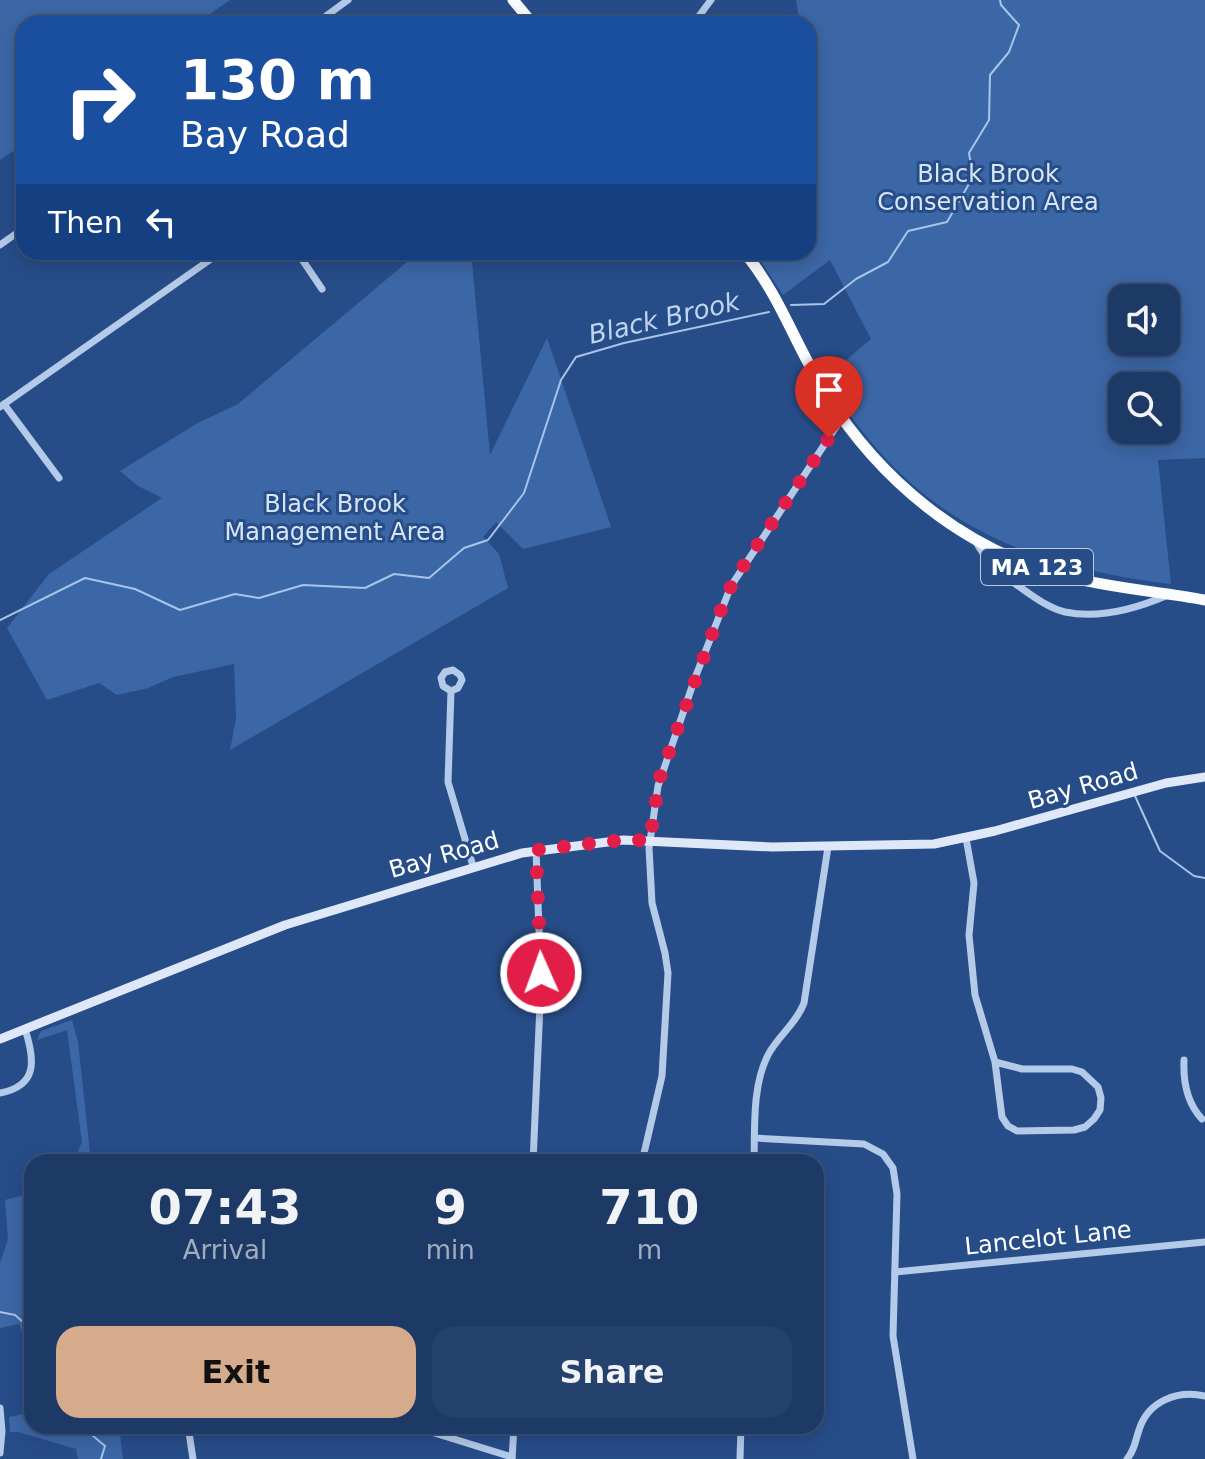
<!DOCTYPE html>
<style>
:root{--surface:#1d3a67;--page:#25416d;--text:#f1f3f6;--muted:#a0adc0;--line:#3b547b;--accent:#d6ab8b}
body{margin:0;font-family:"DejaVu Sans",sans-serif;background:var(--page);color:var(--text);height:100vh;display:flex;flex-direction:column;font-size:30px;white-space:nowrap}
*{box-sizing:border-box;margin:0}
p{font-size:26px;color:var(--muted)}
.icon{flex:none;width:44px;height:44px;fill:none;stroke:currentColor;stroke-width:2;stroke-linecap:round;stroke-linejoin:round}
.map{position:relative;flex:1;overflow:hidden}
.sheet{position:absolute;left:24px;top:1154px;width:800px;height:280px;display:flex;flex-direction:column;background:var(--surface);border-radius:24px;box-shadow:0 4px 20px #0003,0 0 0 2px var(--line)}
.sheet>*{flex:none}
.hud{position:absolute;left:16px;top:16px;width:800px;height:244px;border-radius:24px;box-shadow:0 4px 20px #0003,0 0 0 2px var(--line);background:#1a4fa0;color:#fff;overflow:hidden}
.tools{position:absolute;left:1108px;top:284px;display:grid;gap:16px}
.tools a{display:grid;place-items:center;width:72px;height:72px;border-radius:16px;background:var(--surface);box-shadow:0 4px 20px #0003,0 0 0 2px var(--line);font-size:40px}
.pin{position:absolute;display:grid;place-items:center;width:68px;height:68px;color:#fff;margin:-82px -34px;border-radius:50% 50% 50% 0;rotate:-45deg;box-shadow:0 0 8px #0007}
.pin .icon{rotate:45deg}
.me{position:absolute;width:88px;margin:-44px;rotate:358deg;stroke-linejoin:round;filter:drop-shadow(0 0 6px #0008)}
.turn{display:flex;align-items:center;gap:28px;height:168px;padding:0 32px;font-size:36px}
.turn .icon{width:104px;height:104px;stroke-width:2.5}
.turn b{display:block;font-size:56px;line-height:68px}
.then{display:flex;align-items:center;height:76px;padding:0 32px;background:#0003;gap:16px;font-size:30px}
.eta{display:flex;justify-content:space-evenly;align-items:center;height:136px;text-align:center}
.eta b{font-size:48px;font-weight:700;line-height:56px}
.action{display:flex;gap:16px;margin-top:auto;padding:16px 32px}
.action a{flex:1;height:92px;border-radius:24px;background:var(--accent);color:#111;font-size:32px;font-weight:700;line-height:92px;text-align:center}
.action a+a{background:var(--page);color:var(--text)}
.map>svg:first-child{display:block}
</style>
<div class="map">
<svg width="1205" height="1459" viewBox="0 0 1205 1459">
<rect width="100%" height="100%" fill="#274d89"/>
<g fill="#3c67a6" fill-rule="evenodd">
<polygon points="0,0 230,0 196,24 24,24 24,144 0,160"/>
<path d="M796 0H1205V458L1158 460 1171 584C1017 566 906 515 826 377L871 339 830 260 783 295 755 252H808V24H800ZM1122 298H1166V342H1122ZM1166 386V430H1122V386Z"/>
<polygon points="419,252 471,252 490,455 547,338 611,527 523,549 496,522 483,537 499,554 508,588 230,750 236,719 234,664 173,677 148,688 117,695 99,683 47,700 7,628 49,574 162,498 138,486 120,471 196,424 238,404"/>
<polygon points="72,1020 78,1042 91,1162 73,1162 82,1142 67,1030 37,1040 41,1031"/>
<polygon points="32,1193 32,1359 19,1324 0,1328 0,1263 8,1239 5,1200"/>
<polygon points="32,1412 32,1426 119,1426 123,1459 78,1459 76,1449 18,1432 10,1432 9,1417"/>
</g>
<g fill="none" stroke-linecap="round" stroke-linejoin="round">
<g stroke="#a9c4e9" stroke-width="2">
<polyline points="791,305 824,304 856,279 888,262 908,231 947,222 973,177 969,153 989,120 990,75 1009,52 1019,25 1001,5 1000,0"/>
<polyline points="0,620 85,578 135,589 180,610 235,594 259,598 303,585 365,588 394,574 429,578 464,548 488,540 524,493 561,380 576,357 624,343 769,312"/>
<polyline points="1135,796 1160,851 1194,876 1205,878"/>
<polyline points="0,1312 15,1315 32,1330"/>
<polyline points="60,1426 92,1435 105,1446 101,1459"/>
</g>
<g stroke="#b4cae9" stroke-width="7">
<polyline points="315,24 348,0"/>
<polyline points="693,24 711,0"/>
<polyline points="0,245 24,228"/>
<polyline points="297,252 322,289"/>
<polyline points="4,404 59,478"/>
<polyline points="0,407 221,252"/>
<path d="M975 540C986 561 998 572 1017 585 1031 595 1048 608 1065 612 1099 619 1138 608 1168 595"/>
<polyline points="451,691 443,686 441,678 445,672 453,670 460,675 462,680 458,688 451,691 448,782 473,866"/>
<polyline points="966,838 974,883 969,935 975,995 995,1062 1002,1117 1008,1126 1017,1131 1074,1130 1085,1127 1094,1119 1100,1110 1101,1098 1098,1087 1082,1072 1072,1069 1022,1069 995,1062"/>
<path d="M1184 1060C1183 1082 1187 1103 1202 1119"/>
<path d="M0 1093C38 1086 35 1060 25 1029"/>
<polyline points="755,1138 864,1144 883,1154 893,1168 897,1194 893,1336 913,1459"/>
<polyline points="533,1162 541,982 536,850"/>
<polyline points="642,1162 662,1076 668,973 665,953 652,903 649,848 658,786 695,678 731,586 842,418"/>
<path d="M754 1162C755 1128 752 1086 768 1055 778 1036 796 1024 804 1003L828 847"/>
<polyline points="895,1272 1205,1242"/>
<polyline points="0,1408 2,1431 0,1453"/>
<polyline points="188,1426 193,1459"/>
<polyline points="377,1426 428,1431 512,1457"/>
<polyline points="512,1459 514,1426"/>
<polyline points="740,1459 741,1426"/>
<path d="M1127 1459C1135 1450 1135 1441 1139 1430 1148 1401 1177 1390 1205 1396"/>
</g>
<polyline stroke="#dfe8f8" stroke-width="9" points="0,1039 285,925 522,853 623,840 772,847 934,844 995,831 1166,783 1205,777"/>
<g stroke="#fbfcfe" stroke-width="11">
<polyline points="513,0 533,24"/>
<path d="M744 252C780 295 796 347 826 394 880 480 962 548 1061 575 1108 588 1157 591 1205 600"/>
</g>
</g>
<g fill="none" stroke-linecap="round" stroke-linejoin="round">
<polyline stroke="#e11d48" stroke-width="14" stroke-dasharray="0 25.2" points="541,973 536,850 612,841 650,840 659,780 725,599 734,580 829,438"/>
</g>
<g text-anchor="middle" stroke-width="6" stroke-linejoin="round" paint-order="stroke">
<rect fill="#274d89" stroke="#becadc" stroke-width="2" x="981" y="549" width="112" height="36" rx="6"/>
<g font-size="22" font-weight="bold" fill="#fff">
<text x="1037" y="575">MA 123</text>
</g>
<g font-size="24" fill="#d8e5f7" stroke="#274d89">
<text x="988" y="182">Black Brook<tspan x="988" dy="28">Conservation Area</tspan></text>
<text x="335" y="512">Black Brook<tspan x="335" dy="28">Management Area</tspan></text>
</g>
<g font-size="24" fill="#fff" stroke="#274d89">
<text transform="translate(1083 786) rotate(-16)" y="8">Bay Road</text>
<text transform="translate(444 855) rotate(-16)" y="8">Bay Road</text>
<text transform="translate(1048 1238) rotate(-6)" y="8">Lancelot Lane</text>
</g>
<g font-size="26" font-style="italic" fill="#c0d4f0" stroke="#274d89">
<text transform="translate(664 318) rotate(-13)" y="9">Black Brook</text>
</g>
</g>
</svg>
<div class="tools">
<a><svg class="icon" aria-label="sound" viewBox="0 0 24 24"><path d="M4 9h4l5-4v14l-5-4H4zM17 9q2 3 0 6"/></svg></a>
<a><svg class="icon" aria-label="search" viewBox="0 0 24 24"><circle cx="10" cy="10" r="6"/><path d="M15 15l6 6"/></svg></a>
</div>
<div class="pin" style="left:829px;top:438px;background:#d93025"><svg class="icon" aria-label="arrive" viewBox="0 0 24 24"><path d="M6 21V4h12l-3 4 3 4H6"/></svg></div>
<svg class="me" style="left:541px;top:973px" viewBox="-20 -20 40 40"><circle r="17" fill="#e11d48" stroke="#fff" stroke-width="3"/><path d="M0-11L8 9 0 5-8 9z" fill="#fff"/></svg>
<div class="hud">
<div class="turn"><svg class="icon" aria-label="right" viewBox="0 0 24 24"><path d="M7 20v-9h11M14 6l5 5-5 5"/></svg><div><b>130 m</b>Bay Road</div></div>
<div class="then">Then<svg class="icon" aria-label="left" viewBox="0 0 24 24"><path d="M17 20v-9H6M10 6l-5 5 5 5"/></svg></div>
</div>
<section class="sheet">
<div class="eta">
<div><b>07:43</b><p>Arrival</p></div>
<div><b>9</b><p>min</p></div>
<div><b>710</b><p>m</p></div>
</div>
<div class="action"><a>Exit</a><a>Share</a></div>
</section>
</div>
